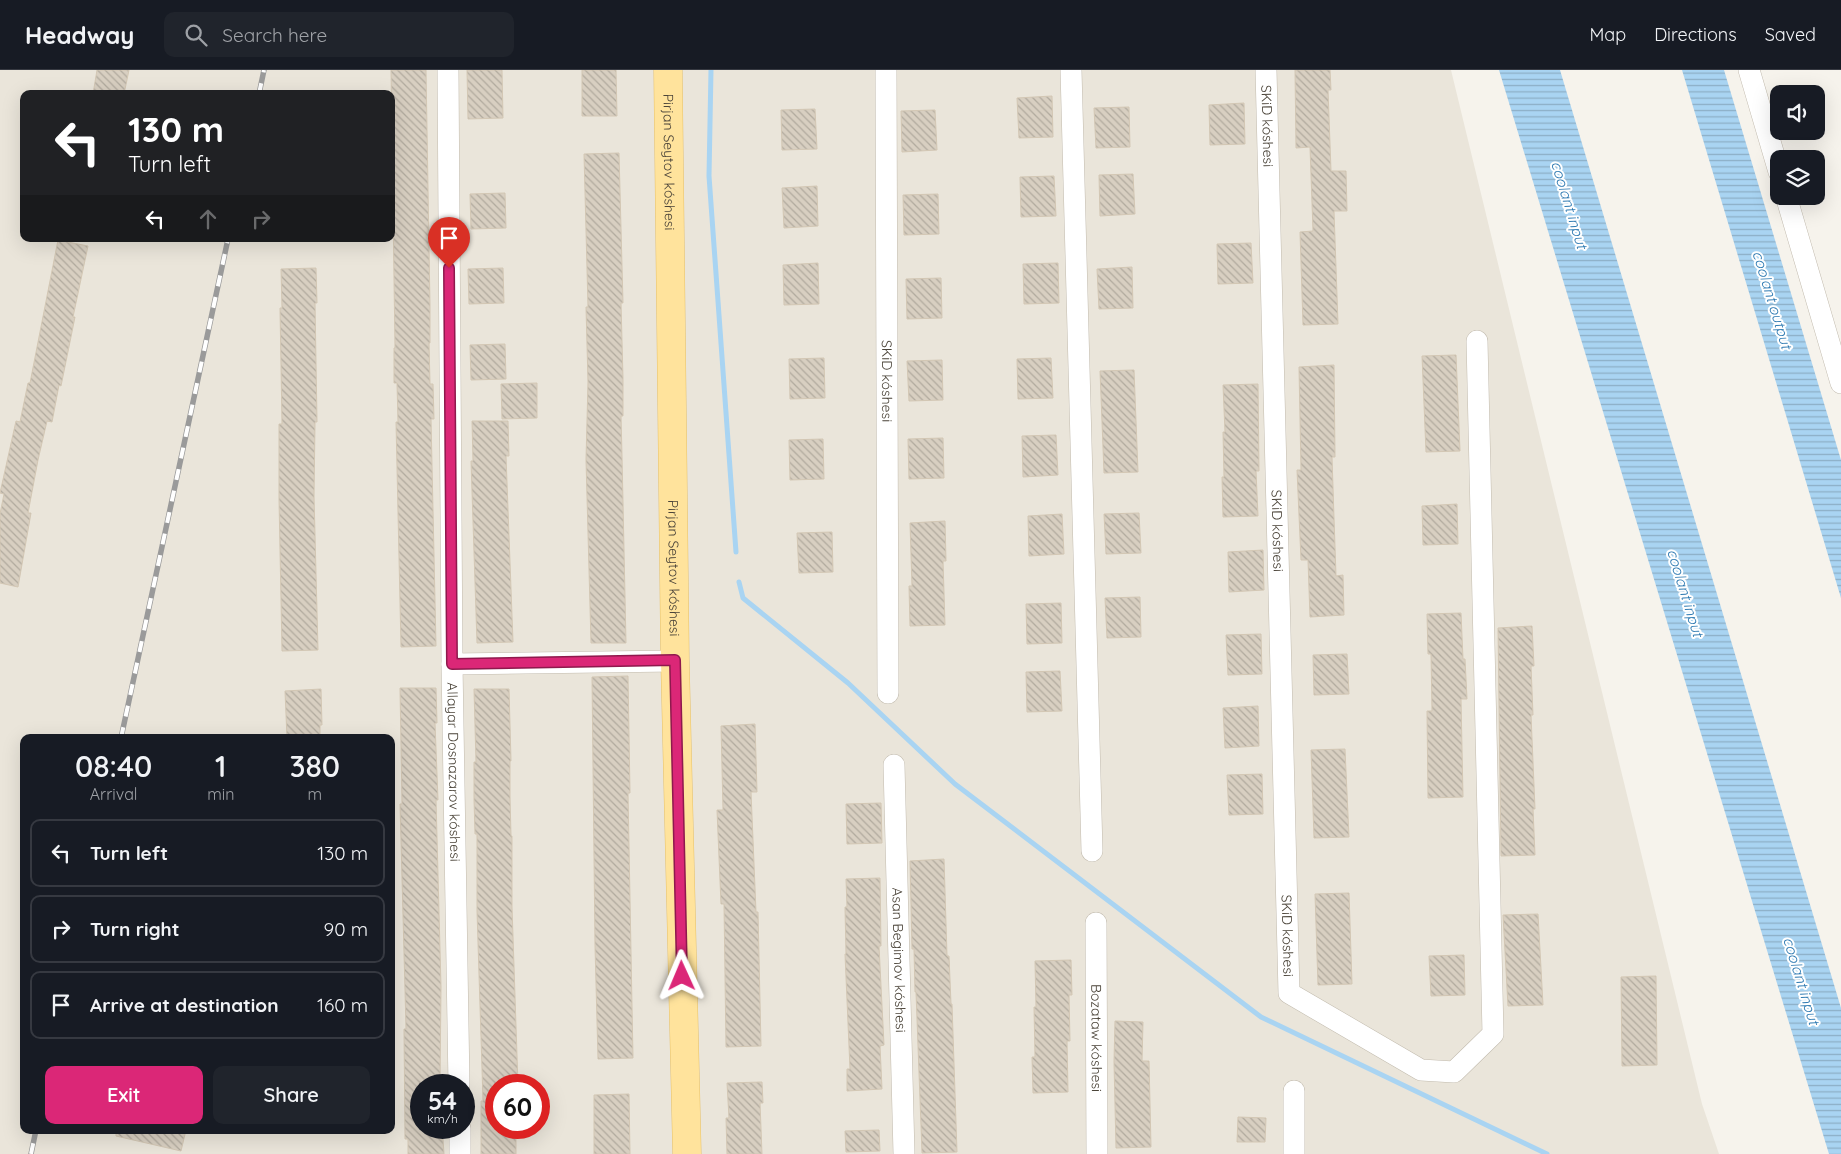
<!DOCTYPE html>
<meta charset="utf-8">
<style>
:root{--surface:#171b24;--page:#20242c;--text:#f1f3f6;--muted:#9ea1a6;--line:#363941;--accent:#db2777}
body{margin:0;font-family:Quicksand,sans-serif;background:var(--page);color:var(--text);height:100vh;display:flex;flex-direction:column;font-size:19px;white-space:nowrap}
*{box-sizing:border-box;margin:0}
p{font-size:16px;color:var(--muted)}
.icon{flex:none;width:28px;height:28px;fill:none;stroke:currentColor;stroke-width:2;stroke-linecap:round;stroke-linejoin:round}
.map{position:relative;flex:1;overflow:hidden}
.sheet{position:absolute;left:20px;top:664px;width:375px;height:400px;display:flex;flex-direction:column;background:var(--surface);border-radius:10px;box-shadow:0 5px 20px #0002}
.sheet>*{flex:none}
.hud{position:absolute;left:20px;top:20px;width:375px;height:152px;border-radius:10px;box-shadow:0 5px 20px #0002;background:#202124;color:#fff;overflow:hidden}
.controls{position:absolute;left:1770px;top:15px;display:grid;gap:10px}
.controls a{display:grid;place-items:center;width:55px;height:55px;border-radius:10px;background:var(--surface);box-shadow:0 5px 20px #0002;font-size:25px}
.speed{position:absolute;left:410px;top:1004px;display:flex;gap:10px;font-size:25px;font-weight:700;text-align:center}
.speed>*{display:grid;place-content:center;width:65px;height:65px;border-radius:50%;background:var(--surface);box-shadow:0 5px 20px #0002;line-height:1}
.speed small{font-size:12px;font-weight:400}
.speed .limit{border:8px solid #d22;background:#fff;color:#111}
.pin{position:absolute;display:grid;place-items:center;width:42px;height:42px;color:#fff;margin:-51px -21px;border-radius:50% 50% 50% 0;rotate:-45deg;box-shadow:0 0 5px #0007}
.pin .icon{rotate:45deg}
.me{position:absolute;width:55px;margin:-28px;rotate:359deg;stroke-linejoin:round;filter:drop-shadow(0 0 4px #0008)}
.turn{display:flex;align-items:center;gap:18px;height:105px;padding:0 25px;font-size:22px}
.turn .icon{width:65px;height:65px;stroke-width:2.5}
.turn b{display:block;font-size:35px;line-height:42px}
.lanes{display:flex;align-items:center;height:48px;padding:0 25px;background:#0003;justify-content:center;gap:25px;direction:ltr}
.lanes .off{opacity:.35}
.eta{display:flex;justify-content:space-evenly;align-items:center;height:85px;text-align:center}
.eta b{font-size:30px;font-weight:600;line-height:35px}
.button{display:flex;gap:10px;margin-top:auto;padding:10px 25px}
.button a{flex:1;height:58px;border-radius:10px;background:var(--accent);color:#fff;font-size:20px;font-weight:600;line-height:58px;text-align:center}
.button a+a{background:var(--page);color:var(--text)}
ul{padding:0;list-style:none}
li{display:flex;align-items:center;gap:15px;height:68px;margin:0 10px 8px;padding:0 15px;border:2px solid var(--line);border-radius:10px}
li div{flex:1}
li b{display:block;font-size:19px}
li em{font-style:normal}
header{display:flex;align-items:center;gap:30px;box-sizing:border-box;height:70px;padding:0 25px;background:var(--surface);border-bottom:1px solid var(--line)}
header strong{font-size:24px}
nav{display:flex;gap:28px;margin-inline-start:auto;font-size:18px}
.search{width:350px;height:45px;background:var(--page);display:flex;align-items:center;gap:12px;box-sizing:border-box;padding:0 18px;border-radius:10px;color:var(--muted);font-size:19px}
.map>svg:first-child{display:block}
</style>
<header>
<strong>Headway</strong>
<div class="search"><svg class="icon" aria-label="search" viewBox="0 0 24 24"><circle cx="10" cy="10" r="6"/><path d="M15 15l6 6"/></svg>Search here</div>
<nav><a>Map</a><a>Directions</a><a>Saved</a></nav>
</header>
<div class="map">
<svg width="1841" height="1084" viewBox="0 0 1841 1084">
<defs>
<pattern id="water-rules" width="6" height="5" patternUnits="userSpaceOnUse" patternTransform="scale(1.25)"><rect width="6" height="5" fill="#a9d4f2"/><path d="M0 2.5h6" fill="none" stroke="#8caec5"/></pattern>
<pattern id="building-back-hatch" width="6" height="6" patternUnits="userSpaceOnUse" patternTransform="scale(1.25)"><rect width="6" height="6" fill="#d8cfc1"/><path d="M-1 5l2 2M0 0l6 6M5-1l2 2" fill="none" stroke="#b1aa9e"/></pattern>
</defs>
<rect width="100%" height="100%" fill="#f6f3ec"/>
<path fill="#eae5da" fill-rule="evenodd" d="M0 0H1451L1702 1034 1719 1084H0ZM24 24H391V169H24ZM24 668H391V1060H24ZM421 1015H464V1058H421ZM496 1015H539V1058H496Z"/>
<g fill="url(#water-rules)">
<polygon points="1499,0 1560,0 1841,938 1841,1084 1829,1084"/>
<polygon points="1682,0 1724,0 1841,390 1841,528"/>
</g>
<g fill="none" stroke-linecap="round" stroke-linejoin="round">
<g stroke="#a9d4f2" stroke-width="5">
<polyline points="711,0 709,106 736,482"/>
<polyline points="739,512 743,528 848,613 955,714 1261,947 1547,1084"/>
</g>
</g>
<g fill="url(#building-back-hatch)" stroke="#d3c7b4">
<polygon points="97,0 129,0 124,24 93,24"/>
<polygon points="391,0 426,0 430,236 430,273 429,273 430,314 433,314 434,349 431,349 436,576 401,577 396,352 398,352 397,313 394,313 394,278 395,278"/>
<polygon points="467,0 502,0 503,48 468,49"/>
<polygon points="582,0 616,0 617,46 582,46"/>
<polygon points="1295,0 1330,0 1331,20 1328,20 1331,101 1346,101 1347,141 1334,141 1338,254 1303,255 1300,162 1313,161 1310,77 1296,78"/>
<polygon points="1052,26 1053,67 1019,68 1017,28"/>
<polygon points="1244,33 1245,74 1210,75 1209,35"/>
<polygon points="1129,37 1130,77 1096,78 1094,38"/>
<polygon points="815,39 817,79 782,80 781,40"/>
<polygon points="935,40 937,80 902,82 901,41"/>
<polygon points="619,83 623,233 621,233 623,309 623,346 621,346 622,386 626,573 591,573 586,390 588,312 586,237 588,237 584,84"/>
<polygon points="1133,104 1135,144 1100,146 1099,105"/>
<polygon points="1054,106 1056,146 1021,147 1020,107"/>
<polygon points="817,116 818,156 784,158 782,118"/>
<polygon points="505,123 506,158 471,159 470,124"/>
<polygon points="938,124 939,164 904,165 903,125"/>
<polygon points="58,170 88,176 73,247 75,247 61,316 59,315 52,352 47,351 38,390 28,443 31,443 18,517 0,513 0,444 4,424 0,423 16,351 20,352 28,313 30,313"/>
<polygon points="1251,173 1253,213 1218,214 1217,174"/>
<polygon points="818,193 819,234 784,235 783,195"/>
<polygon points="1058,193 1059,233 1024,234 1023,194"/>
<polygon points="1132,197 1133,238 1099,239 1097,199"/>
<polygon points="316,198 317,233 315,233 317,352 315,352 314,426 318,580 282,581 279,429 279,354 282,354 280,238 282,238 281,199"/>
<polygon points="503,198 504,233 469,234 468,199"/>
<polygon points="941,208 942,248 907,249 906,209"/>
<polygon points="505,274 506,309 471,310 470,275"/>
<polygon points="1456,285 1460,381 1426,382 1422,286"/>
<polygon points="824,288 825,328 790,329 789,289"/>
<polygon points="1051,288 1053,328 1018,329 1017,289"/>
<polygon points="942,290 943,330 909,331 907,291"/>
<polygon points="1334,295 1335,387 1332,387 1334,448 1336,506 1343,505 1344,545 1310,547 1308,490 1301,490 1297,400 1301,400 1299,297"/>
<polygon points="1134,300 1138,402 1104,403 1100,301"/>
<polygon points="537,313 537,348 502,349 501,314"/>
<polygon points="1258,314 1259,401 1256,401 1258,446 1223,447 1222,407 1224,407 1223,362 1225,362 1223,315"/>
<polygon points="472,351 508,351 509,386 506,386 513,572 477,573 471,391 473,391"/>
<polygon points="1056,365 1058,405 1023,407 1022,366"/>
<polygon points="943,368 944,408 909,409 908,369"/>
<polygon points="823,369 824,409 790,410 789,370"/>
<polygon points="1457,434 1458,474 1423,475 1422,436"/>
<polygon points="1139,443 1141,483 1106,484 1104,444"/>
<polygon points="1062,444 1064,484 1029,486 1028,446"/>
<polygon points="945,451 946,491 943,491 945,555 910,556 909,516 912,516 910,453"/>
<polygon points="832,462 833,502 799,503 797,463"/>
<polygon points="1263,480 1264,520 1229,522 1228,482"/>
<polygon points="1140,527 1141,567 1107,568 1105,528"/>
<polygon points="1061,533 1062,573 1027,574 1026,534"/>
<polygon points="1461,543 1463,589 1465,589 1467,629 1461,629 1463,727 1428,728 1427,641 1432,641 1431,584 1428,584 1427,544"/>
<polygon points="1532,556 1534,596 1531,596 1533,645 1531,645 1535,739 1533,739 1535,785 1501,786 1498,558"/>
<polygon points="1261,564 1262,604 1228,605 1226,565"/>
<polygon points="1347,584 1349,624 1314,625 1313,585"/>
<polygon points="1060,601 1062,641 1027,642 1026,602"/>
<polygon points="628,606 630,723 628,723 633,988 598,989 595,876 592,607"/>
<polygon points="400,618 436,618 437,653 435,653 438,730 436,730 441,917 440,1015 421,1015 421,1058 440,1058 440,1069 443,1069 444,1084 408,1084 408,1069 405,1069 404,959 406,959 405,920 400,734 402,734"/>
<polygon points="321,619 322,655 320,655 320,668 287,668 285,621"/>
<polygon points="474,619 509,619 511,691 510,691 510,727 511,766 512,766 512,837 518,1015 496,1015 496,1058 516,1058 516,1084 481,1084 481,1031 483,1031 477,841 477,764 475,764 474,729 474,692 476,692"/>
<polygon points="1258,636 1259,676 1225,678 1223,638"/>
<polygon points="755,654 757,722 751,722 756,842 758,842 761,976 726,977 724,834 721,834 717,740 723,740 721,656"/>
<polygon points="1345,679 1349,767 1314,768 1311,680"/>
<polygon points="1262,704 1263,744 1229,745 1227,705"/>
<polygon points="881,733 882,773 847,774 846,734"/>
<polygon points="944,789 947,886 949,886 951,934 952,934 957,1082 922,1083 916,922 915,922 914,879 912,879 910,791"/>
<polygon points="880,808 881,876 879,876 884,975 880,976 882,1019 847,1021 847,999 850,999 845,884 846,884 845,837 847,837 846,809"/>
<polygon points="1349,823 1352,914 1318,915 1315,824"/>
<polygon points="1538,844 1543,935 1508,936 1503,845"/>
<polygon points="1464,885 1465,925 1431,926 1429,886"/>
<polygon points="1071,890 1072,925 1069,925 1070,971 1067,971 1068,1022 1033,1023 1032,987 1035,987 1034,937 1036,937 1035,891"/>
<polygon points="1656,906 1657,995 1622,996 1621,907"/>
<polygon points="1115,951 1143,952 1142,991 1149,991 1151,1077 1116,1078 1114,992"/>
<polygon points="762,1012 763,1033 760,1033 762,1084 727,1084 726,1048 729,1048 727,1013"/>
<polygon points="629,1024 630,1084 594,1084 594,1025"/>
<polygon points="1238,1047 1266,1048 1265,1072 1237,1072"/>
<polygon points="116,1060 186,1060 181,1081 116,1066"/>
<polygon points="879,1060 880,1081 846,1082 845,1061"/>
</g>
<g fill="none" stroke-linecap="round" stroke-linejoin="round">
<g stroke="#c2bbae" stroke-width="22">
<g id="minor">
<path id="s1" d="M448 0 452 594 459 1015"/>
<path id="s2" d="M886 0 888 623"/>
<polyline points="1071,0 1092,781"/>
<path id="s3" d="M1266 0 1289 923 1421 1000 1454 1002 1493 964 1477 271"/>
<polyline points="1749,0 1779,102"/>
<polyline points="1786,126 1841,313"/>
<polyline points="452,594 675,591"/>
<path id="s4" d="M894 695 904 1084"/>
<path id="s5" d="M1096 853 1097 1084"/>
<polyline points="1294,1021 1294,1084"/>
<polyline points="460,1058 460,1084"/>
</g>
</g>
<g stroke="#e6c16a" stroke-width="29">
<g id="major">
<path id="s6" d="M668 0 675 591 687 1084"/>
</g>
</g>
<use href="#minor" stroke="#fff" stroke-width="21"/>
<use href="#major" stroke="#ffe39c" stroke-width="28"/>
<g stroke="#9a9a9a" stroke-width="5.5">
<g id="rail">
<polyline points="259,24 264,0"/>
<polyline points="121,668 228,169"/>
<polyline points="31,1084 36,1060"/>
</g>
</g>
<use href="#rail" stroke="#fff" stroke-width="4" stroke-dasharray="11" stroke-linecap="butt"/>
</g>
<g fill="none" stroke-linecap="round" stroke-linejoin="round">
<g stroke="#8e194d" stroke-width="12">
<polyline id="route" points="449,198 452,594 675,590 682,906"/>
</g>
<use href="#route" stroke="#db2777" stroke-width="9"/>
</g>
<g text-anchor="middle" stroke-width="4" stroke-linejoin="round" paint-order="stroke">
<g font-size="14" fill="#4b4439" stroke="#fff">
<text dy="5" stroke="none"><textPath href="#s3" startOffset="56">SKiD kóshesi</textPath></text>
<text dy="5" stroke="none"><textPath href="#s6" startOffset="92">Pirjan Seytov kóshesi</textPath></text>
<text dy="5" stroke="none"><textPath href="#s2" startOffset="311">SKiD kóshesi</textPath></text>
<text dy="5" stroke="none"><textPath href="#s3" startOffset="461">SKiD kóshesi</textPath></text>
<text dy="5" stroke="none"><textPath href="#s6" startOffset="498">Pirjan Seytov kóshesi</textPath></text>
<text dy="5" stroke="none"><textPath href="#s1" startOffset="702">Allayar Dosnazarov kóshesi</textPath></text>
<text dy="5" stroke="none"><textPath href="#s3" startOffset="866">SKiD kóshesi</textPath></text>
<text dy="5" stroke="none"><textPath href="#s4" startOffset="195">Asan Begimov kóshesi</textPath></text>
<text dy="5" stroke="none"><textPath href="#s5" startOffset="115">Bozataw kóshesi</textPath></text>
</g>
<g font-size="15" font-style="italic" fill="#2e7ab2" stroke="#fff">
<text transform="translate(1569 135) rotate(73)" y="5">coolant input</text>
<text transform="translate(1772 230) rotate(73)" y="5">coolant output</text>
<text transform="translate(1685 523) rotate(73)" y="5">coolant input</text>
<text transform="translate(1801 911) rotate(73)" y="5">coolant input</text>
</g>
</g>
</svg>
<div class="controls">
<a><svg class="icon" aria-label="sound" viewBox="0 0 24 24"><path d="M4 9h4l5-4v14l-5-4H4zM17 9q2 3 0 6"/></svg></a>
<a><svg class="icon" aria-label="layers" viewBox="0 0 24 24"><path d="M12 4l9 5-9 5-9-5zM3 14l9 5 9-5"/></svg></a>
</div>
<div class="speed"><div>54<small>km/h</small></div><div class="limit">60</div></div>
<div class="pin" style="left:449px;top:198px;background:#d93025"><svg class="icon" aria-label="arrive" viewBox="0 0 24 24"><path d="M6 21V4h12l-3 4 3 4H6"/></svg></div>
<svg class="me" style="left:682px;top:906px" viewBox="-20 -20 40 40"><path d="M0-17L14 15 0 8-14 15z" fill="#db2777" stroke="#fff" stroke-width="4"/></svg>
<div class="hud">
<div class="turn"><svg class="icon" aria-label="left" viewBox="0 0 24 24"><path d="M17 20v-9H6M10 6l-5 5 5 5"/></svg><div><b>130 m</b>Turn left</div></div>
<div class="lanes"><svg class="icon" aria-label="left" viewBox="0 0 24 24"><path d="M17 20v-9H6M10 6l-5 5 5 5"/></svg><svg class="icon off" aria-label="ahead" viewBox="0 0 24 24"><path d="M12 20V5M6 11l6-6 6 6"/></svg><svg class="icon off" aria-label="right" viewBox="0 0 24 24"><path d="M7 20v-9h11M14 6l5 5-5 5"/></svg></div>
</div>
<section class="sheet">
<div class="eta">
<div><b>08:40</b><p>Arrival</p></div>
<div><b>1</b><p>min</p></div>
<div><b>380</b><p>m</p></div>
</div>
<ul>
<li><svg class="icon" aria-label="left" viewBox="0 0 24 24"><path d="M17 20v-9H6M10 6l-5 5 5 5"/></svg><div><b>Turn left</b></div><em>130 m</em></li>
<li><svg class="icon" aria-label="right" viewBox="0 0 24 24"><path d="M7 20v-9h11M14 6l5 5-5 5"/></svg><div><b>Turn right</b></div><em>90 m</em></li>
<li><svg class="icon" aria-label="arrive" viewBox="0 0 24 24"><path d="M6 21V4h12l-3 4 3 4H6"/></svg><div><b>Arrive at destination</b></div><em>160 m</em></li>
</ul>
<div class="button"><a>Exit</a><a>Share</a></div>
</section>
</div>
